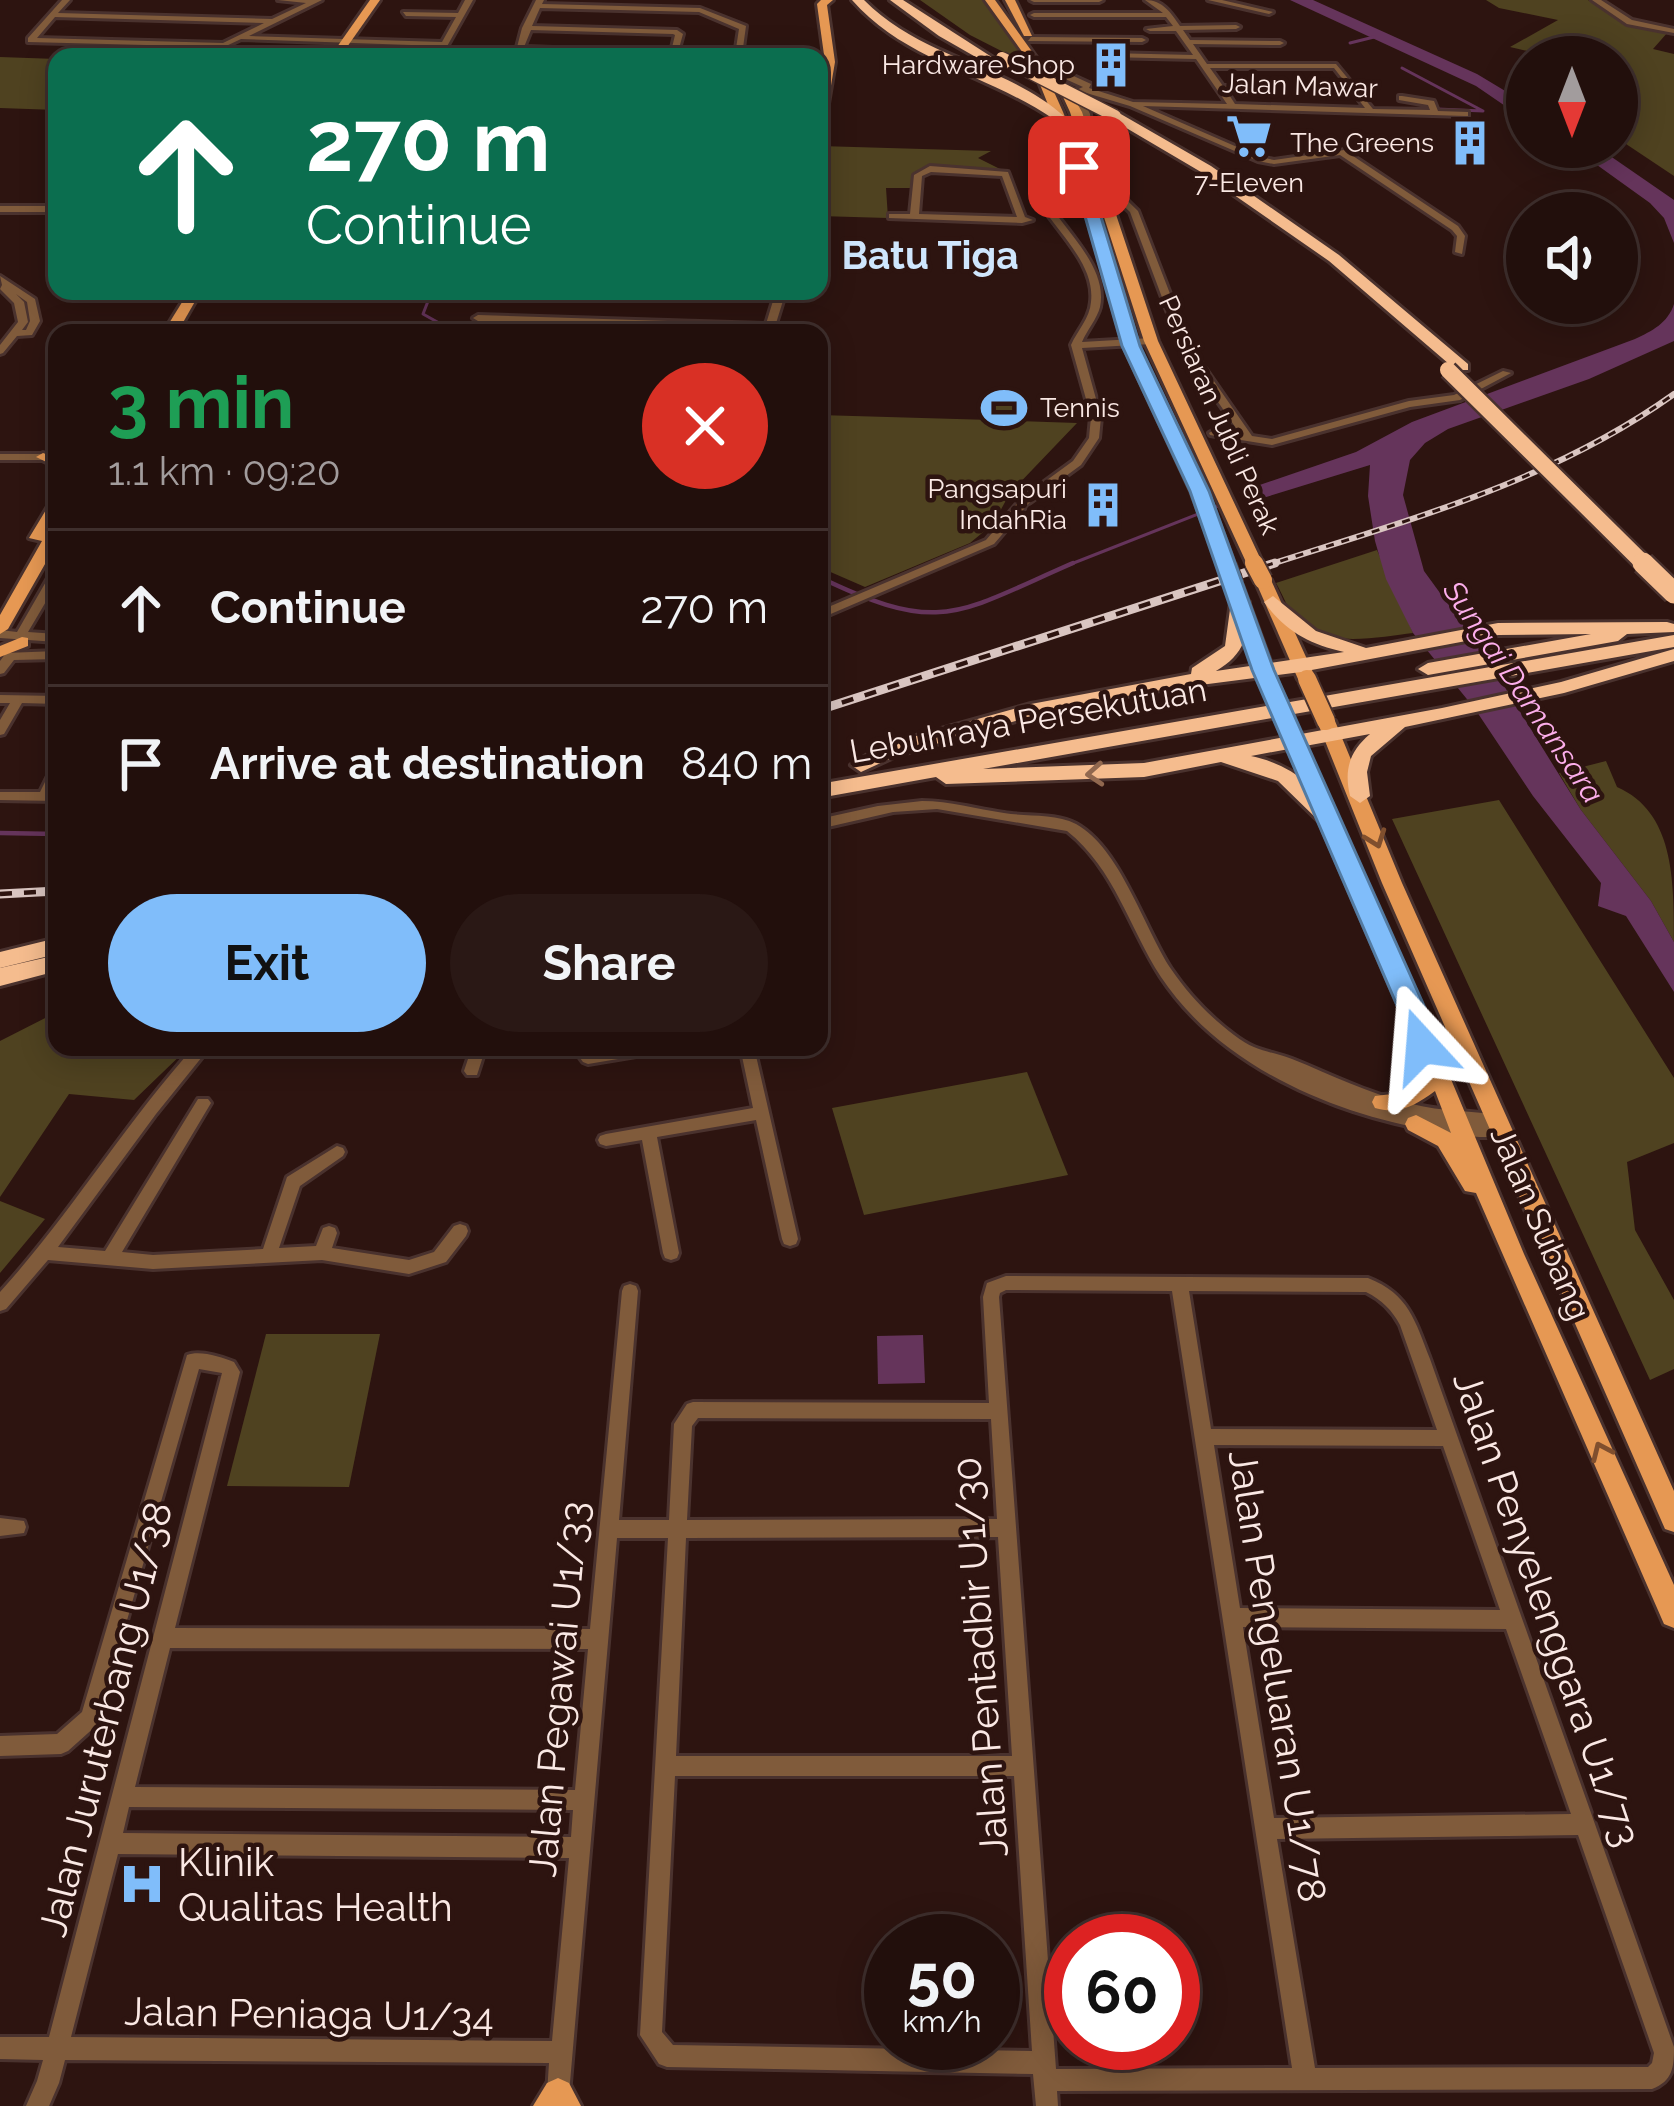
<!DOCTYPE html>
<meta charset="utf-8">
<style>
:root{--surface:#220f0c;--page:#2a1815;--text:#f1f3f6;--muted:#a29c9d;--line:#3f2f2d;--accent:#80bdfa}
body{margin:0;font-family:Raleway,sans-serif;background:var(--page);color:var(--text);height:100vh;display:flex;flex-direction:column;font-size:45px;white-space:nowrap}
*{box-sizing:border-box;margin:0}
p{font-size:39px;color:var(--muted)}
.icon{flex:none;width:66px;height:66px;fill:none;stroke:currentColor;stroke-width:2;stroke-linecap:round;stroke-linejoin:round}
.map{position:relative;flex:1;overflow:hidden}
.drawer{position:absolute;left:48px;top:324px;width:780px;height:732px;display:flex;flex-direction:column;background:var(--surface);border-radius:24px;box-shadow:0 6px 30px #0003,0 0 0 3px var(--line)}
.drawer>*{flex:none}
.hud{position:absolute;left:48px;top:48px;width:780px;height:252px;border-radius:24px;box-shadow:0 6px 30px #0003,0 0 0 3px var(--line);background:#0b6e4f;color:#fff;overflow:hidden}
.needle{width:78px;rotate:180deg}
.tools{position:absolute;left:1506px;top:36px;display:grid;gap:24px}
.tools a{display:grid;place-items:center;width:132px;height:132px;border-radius:50%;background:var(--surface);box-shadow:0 6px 30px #0003,0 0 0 3px var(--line);font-size:60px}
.speed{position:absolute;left:864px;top:1914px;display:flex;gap:24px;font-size:60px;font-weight:700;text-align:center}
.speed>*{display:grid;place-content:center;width:156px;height:156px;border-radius:50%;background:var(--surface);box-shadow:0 6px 30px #0003,0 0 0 3px var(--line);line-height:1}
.speed small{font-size:30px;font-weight:400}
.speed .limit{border:18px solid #d22;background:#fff;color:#111}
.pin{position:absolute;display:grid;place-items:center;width:102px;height:102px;color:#fff;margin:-51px;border-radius:24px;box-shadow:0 6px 18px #0006}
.me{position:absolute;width:132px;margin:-66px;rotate:341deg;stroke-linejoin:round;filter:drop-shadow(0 0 9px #0008)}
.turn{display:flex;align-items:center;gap:42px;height:252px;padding:0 60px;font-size:54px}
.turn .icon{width:156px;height:156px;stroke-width:2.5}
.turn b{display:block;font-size:84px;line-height:102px}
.round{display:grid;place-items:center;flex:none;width:126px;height:126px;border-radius:63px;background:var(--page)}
.summary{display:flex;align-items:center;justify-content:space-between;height:204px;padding:0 60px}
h1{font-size:72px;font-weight:700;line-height:90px;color:#1e9e55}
.primary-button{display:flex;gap:24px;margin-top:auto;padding:24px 60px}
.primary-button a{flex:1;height:138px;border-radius:72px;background:var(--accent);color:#111;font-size:48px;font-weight:700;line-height:138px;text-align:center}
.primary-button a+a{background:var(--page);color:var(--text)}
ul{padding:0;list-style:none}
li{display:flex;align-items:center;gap:36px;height:156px;padding:0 60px;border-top:3px solid var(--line)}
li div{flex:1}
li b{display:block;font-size:45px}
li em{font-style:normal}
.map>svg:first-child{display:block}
</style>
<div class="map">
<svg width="1674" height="2106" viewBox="0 0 1674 2106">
<rect width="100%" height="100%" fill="#2d1410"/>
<g fill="#4f4220">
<polygon points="920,0 985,0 1022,56 1021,61 970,35"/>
<polygon points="1486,0 1588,0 1622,21 1668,32 1653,49 1674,54 1674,176 1617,138 1625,122 1617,120 1617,57 1553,57 1510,47 1558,20 1499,8"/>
<polygon points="0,57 57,59 57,110 0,108"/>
<polygon points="820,146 991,151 978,158 1002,170 925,168 914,174 917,188 886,188 888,218 819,216"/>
<polygon points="991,396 1017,396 1018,421 1077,423 1010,493 993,524 970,543 865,587 819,567 819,415 991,420"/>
<path d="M1377 550 1413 633C1379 637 1318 650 1294 617 1287 607 1282 593 1276 583Z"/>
<path d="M1606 761 1617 787C1674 812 1674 879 1674 942L1651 901 1581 810 1559 773Z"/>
<polygon points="1499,800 1674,1078 1674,1143 1627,1162 1635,1230 1674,1300 1674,1369 1650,1380 1392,819"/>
<polygon points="57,1012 57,1047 189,1047 134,1100 69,1094 0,1197 0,1041"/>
<polygon points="1027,1072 1068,1175 864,1215 832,1108"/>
<polygon points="0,1201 45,1219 0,1273"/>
<polygon points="266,1334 380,1334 349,1487 227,1486"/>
</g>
<g fill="#65345b">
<polygon points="1290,0 1313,0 1477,74 1527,104 1527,121 1476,86"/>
<polygon points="1572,147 1603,151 1674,200 1674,243 1664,218 1650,203"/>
<path d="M1674 304V341L1589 379 1448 429 1425 443 1410 460 1403 495 1424 571 1483 652 1581 810 1651 901 1674 942V992L1626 916 1598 906 1601 883 1533 796 1475 709 1413 633 1386 579 1375 541 1368 496 1370 465 1253 501 1239 492 1356 452 1412 422 1635 339C1652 331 1668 323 1674 304Z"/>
<polygon points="923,1335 925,1383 878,1384 877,1336"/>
</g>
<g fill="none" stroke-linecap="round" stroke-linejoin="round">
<g stroke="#65345b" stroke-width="3">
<polyline points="1350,43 1374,37"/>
<polyline points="1402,68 1483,111 1437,109"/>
<polyline points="432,291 423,314 457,333"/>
<polyline points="1066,566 1221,505"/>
</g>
<g stroke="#65345b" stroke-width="4.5">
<path d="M819 577C941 636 956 614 1073 563"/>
<polyline points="0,833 57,834"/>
</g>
<g stroke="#4a322e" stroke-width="6">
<g id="minor">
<path d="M62 0H70L58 13 272 19 306 3 278 0H322L249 36 442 42 456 17 406 16 403 12 458 13 465 0H473L441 57H433L439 46 241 39 224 47 28 42V38ZM55 17 264 23 223 43 37 38Z"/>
<path d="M536 0H544L542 4 700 8 746 26 742 55 745 57H673L516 51 522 28ZM540 8 699 12 739 29 735 55 678 52 683 34 677 30 532 26ZM531 30 673 34 675 35 671 52 524 47Z"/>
<polygon points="1030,0 1103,0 1099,2 1034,2"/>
<path d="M1145 0C1163 0 1171 13 1180 26L1236 25 1240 27 1236 29 1183 30 1190 40 1280 41 1284 43 1280 45 1193 44 1207 64H1336L1373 109 1430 110 1428 105 1399 100V96H1402L1434 101 1438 111 1468 112V116H1465L1143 106 1260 157 1274 160 1344 150 1458 226 1465 236 1462 254 1455 252 1457 236 1452 230 1340 155 1274 164 1258 161 1130 106 1083 92 1080 93 1090 114 1094 151 1087 153 1082 114 1072 92 1083 87 1050 72V68H1056L1091 84 1089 88 1133 102 1227 104 1196 59 1107 57 1103 55 1107 53 1193 55 1176 31H1150L1146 29 1173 26 1166 17H1034L1030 15 1034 13H1163ZM1210 68H1334L1365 108 1235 104 1226 90H1269L1273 88 1269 86H1223Z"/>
<polygon points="1208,0 1222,0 1273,12 1269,14"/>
<polygon points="1592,0 1601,0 1632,20 1674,29 1674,33 1627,24"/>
<polygon points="1031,37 1142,38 1146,40 1142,42 1028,41"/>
<path d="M1079 165H1082V169L1044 176 1039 187C1056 224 1109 263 1100 307 1097 319 1087 330 1082 342L1151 338 1156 341 1151 344 1082 348 1101 417 1099 438 1081 465 1029 503 994 544 819 619V611L986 540 1021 499 1073 461 1089 438 1091 417 1071 345C1077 331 1090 318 1091 302 1096 259 1047 225 1031 187L1038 172Z"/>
<path d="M930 166 1008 172 1025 217 1033 220 1022 223 889 218V214H910L914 175ZM931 172 1002 176 1017 217 919 214 922 176Z"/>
<polygon points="1096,176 1102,176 1138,211 1191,348 1252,436 1272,439 1409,401 1454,395 1503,371 1511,373 1460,400 1410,407 1272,445 1210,435 1209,433 1214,430 1240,434 1181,348 1130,212 1096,180"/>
<rect x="0" y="206" width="57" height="6"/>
<path d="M0 276 35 299 40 321 32 335 17 336 3 353 0 354V345L18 322 14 303 0 289 2 285ZM16 294 27 302 30 321 26 330H22L28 322 24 302Z"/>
<polygon points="776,291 786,291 773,333 763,333 764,330 478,321 473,318 478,315 766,324"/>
<rect x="0" y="454" width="57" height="6"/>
<polygon points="57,570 57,583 28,632 57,634 57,642 0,638 0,630 17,632 51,573"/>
<polygon points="57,651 57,659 14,660 4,673 0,674 0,661 6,653"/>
<polygon points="0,695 57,696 57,704 22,703 4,734 0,735 0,720 10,703 0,703"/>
<polygon points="57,767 57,784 53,793 57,793 57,801 0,800 0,792 40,792 52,768"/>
<path d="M922 801C950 801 976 809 1004 813 1027 817 1055 813 1076 824 1120 848 1144 928 1171 969 1188 994 1210 1017 1234 1035 1256 1052 1267 1050 1292 1059 1332 1075 1369 1094 1412 1104 1442 1112 1473 1110 1502 1116L1505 1120 1501 1125 1508 1127 1510 1131 1508 1135C1484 1140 1458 1135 1435 1131 1333 1114 1220 1066 1161 977 1129 928 1115 869 1067 831L937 809 893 812 819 829V819L878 806Z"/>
<path d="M194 1047H210L156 1114 58 1247 105 1251 198 1099H208L211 1103 122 1252 153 1255 263 1249 287 1177 337 1146 343 1148 345 1152 343 1156 300 1186 279 1248 316 1246 323 1228 329 1226 335 1228 337 1233 332 1248 409 1260 434 1252 454 1226 460 1224 466 1226 468 1231 466 1236 446 1262 409 1274 322 1260 153 1269 48 1260 6 1309 0 1311V1292C70 1215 124 1125 194 1047Z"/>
<polygon points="472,1047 486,1047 477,1075 467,1075 464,1071"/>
<polygon points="620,1047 661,1047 659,1051 654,1053 588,1064 583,1062 580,1058 583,1054"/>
<polygon points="740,1047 754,1047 798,1239 796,1244 790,1246 784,1244 782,1239 756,1120 657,1137 679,1253 677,1258 671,1260 665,1258 663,1253 642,1140 606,1146 600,1144 598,1140 600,1136 606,1134 753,1108"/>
<path d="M1006 1276 1368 1278C1409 1294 1415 1321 1430 1359L1674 2047C1674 2067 1673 2081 1652 2089L1057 2091 1058 2106H1036L1033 2074 667 2067 659 2064 640 2035 668 1538H617L569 2094 566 2102 558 2105 550 2102 547 2094 549 2063 65 2060 59 2083 49 2106H26L37 2081 43 2060 0 2059V2037H49L222 1373 199 1369 97 1725 68 1751 61 1754 0 1756V1736L57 1734 82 1712 187 1355C200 1350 221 1357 234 1362L240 1372 175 1628 590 1629 622 1291 624 1286 630 1284 636 1286 638 1291 619 1520H669L674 1424 687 1404 693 1402 989 1403 983 1297 987 1283ZM1006 1290 1172 1291 1292 2068 1056 2069 999 1297 1000 1293ZM1189 1291 1366 1292C1382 1300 1392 1310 1400 1325L1437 1430 1211 1429ZM698 1418 991 1419 997 1519 687 1520 692 1426ZM1214 1445 1443 1446 1500 1610 1240 1608ZM998 1537 1012 1756H676L686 1538ZM1243 1627 1506 1629 1571 1814 1274 1818ZM170 1648 588 1649 575 1790 135 1787ZM675 1776H1014L1032 2051 673 2045 662 2032ZM129 1807 573 1810 571 1837 123 1833ZM1578 1835 1654 2053 1652 2063 1648 2067 1315 2068 1277 1839ZM118 1854 569 1858 552 2041 71 2037Z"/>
<polygon points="0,1518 24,1521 26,1527 24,1533 0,1536"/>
</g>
</g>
<g stroke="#4a322e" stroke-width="6">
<g id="major">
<polygon points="370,0 380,0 340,57 330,57"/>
<polygon points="821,0 833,0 827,5 835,62 825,121 819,124 819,92 825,62 817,4"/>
<polygon points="985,0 995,0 1043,67 1063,112 1085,167 1138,346 1207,491 1235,566 1233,569 1227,571 1219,566 1191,491 1124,346 1073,167 1033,67"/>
<polygon points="1005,0 1015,0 1032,36 1024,36"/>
<polygon points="1052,73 1060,73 1082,112 1158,341 1262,562 1260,565 1248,565 1246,562 1144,341 1070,112"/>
<polygon points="189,291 201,291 177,333 163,333"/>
<polygon points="43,453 57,458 57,467 36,457"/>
<polygon points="57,498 57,516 52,526 57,524 57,543 8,629 0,634 0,615 42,541 29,538 52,500"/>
<polygon points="1263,575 1271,580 1316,679 1313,683 1301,683 1298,679 1255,580"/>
<polygon points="1234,580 1242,585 1278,683 1275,687 1263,687 1260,683 1226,585"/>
<polygon points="22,637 28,638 28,646 0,657 0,646"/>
<polygon points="1326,715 1335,721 1402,883 1674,1491 1674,1532 1665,1529 1382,883 1317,721"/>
<path d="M1287 719 1296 725 1425 1017 1524 1254 1674 1585V1628L1664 1624 1476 1193 1465 1191 1438 1146 1408 1130 1405 1124 1408 1118 1416 1115 1451 1133 1435 1091C1416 1105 1400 1115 1375 1108L1372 1102 1375 1096 1401 1093 1416 1082 1414 1059 1419 1053 1278 725Z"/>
<polygon points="558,2078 569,2083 581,2106 533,2106 547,2083"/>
</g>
</g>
<g stroke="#4a322e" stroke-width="6">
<g id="highway">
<path d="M852 0H864C922 59 1006 64 1065 117L1055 120C988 74 905 61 852 0Z"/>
<polygon points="890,0 903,0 998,61 988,64 939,36"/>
<polygon points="1111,113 1119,113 1211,166 1339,255 1468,364 1468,370 1456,370 1329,261 1201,172 1111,119"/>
<path d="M1240 596 1249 602C1249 635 1245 654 1216 671L1344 652C1309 644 1285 631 1264 602L1273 596 1316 631 1366 648 1498 623 1667 622 1674 624V632L1627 634 1618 641 1428 675 1418 669 1428 663 1591 634 1498 635 1301 672 1146 692 1040 714 898 755 861 772 851 765 884 745 1031 704 1191 674 1192 668 1225 646 1231 602Z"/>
<path d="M1674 635V647L983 769 1144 763 1442 708 1561 682 1674 649V661L1564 693 1405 727 1371 756 1367 772 1370 796 1360 803 1350 796C1344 770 1349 752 1370 734L1251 756C1289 764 1315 785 1337 816L1326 823 1319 821 1278 781 1221 762 1144 777 946 784 936 777 819 798V784Z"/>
<polygon points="57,938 57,954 0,968 0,952"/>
<polygon points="57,955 57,971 0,986 0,968"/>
</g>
</g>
<use href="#minor" fill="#805b3b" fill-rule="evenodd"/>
<use href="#major" fill="#e69853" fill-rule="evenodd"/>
<use href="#highway" fill="#f5bc8e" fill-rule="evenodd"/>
<g stroke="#d9c5c1" stroke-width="6">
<path id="rail-far1" d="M1265 566C1408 520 1551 482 1674 394"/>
</g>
<g stroke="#d9c5c1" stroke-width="9">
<g id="rail">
<polyline points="819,710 1275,563"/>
<polyline points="0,894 57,891"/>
</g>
</g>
<use href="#rail-far1" stroke="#2d1410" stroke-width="3" stroke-dasharray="8" stroke-linecap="butt"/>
<use href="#rail" stroke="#2d1410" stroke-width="4.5" stroke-dasharray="12" stroke-linecap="butt"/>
<g stroke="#4a322e" stroke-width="22" stroke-linecap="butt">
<g id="major-bridge">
<polyline points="1254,563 1263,580"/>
<polyline points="1227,566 1234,585"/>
<polyline points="1307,679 1326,721"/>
<polyline points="1269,683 1287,725"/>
</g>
</g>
<g stroke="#4a322e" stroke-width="15" stroke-linecap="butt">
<polyline id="highway-bridge-far2" points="1002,58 1115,116"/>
</g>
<g stroke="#4a322e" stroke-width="21" stroke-linecap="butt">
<polyline id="highway-bridge-far1" points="1448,370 1646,566"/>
</g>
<g stroke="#4a322e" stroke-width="26" stroke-linecap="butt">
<polyline id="highway-bridge" points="1643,563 1674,593"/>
</g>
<use href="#major-bridge" stroke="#e69853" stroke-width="18"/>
<use href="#highway-bridge-far2" stroke="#f5bc8e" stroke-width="12"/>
<use href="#highway-bridge-far1" stroke="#f5bc8e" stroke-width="16"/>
<use href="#highway-bridge" stroke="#f5bc8e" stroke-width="21"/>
</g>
<defs><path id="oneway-chevron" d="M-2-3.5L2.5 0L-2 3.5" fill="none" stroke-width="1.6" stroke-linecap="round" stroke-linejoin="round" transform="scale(3)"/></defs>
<use stroke="#91684f" href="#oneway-chevron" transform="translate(1095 774) rotate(176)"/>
<g stroke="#804f2e">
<use href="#oneway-chevron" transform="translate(1376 839) rotate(70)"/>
<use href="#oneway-chevron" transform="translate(1601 1451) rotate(-114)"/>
</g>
<polygon fill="#80bdfa" stroke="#537ba2" stroke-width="3" points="1079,163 1086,167 1140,346 1209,491 1274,670 1429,1017 1436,1046 1432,1053 1412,1053 1402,1017 1252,670 1190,491 1122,346 1071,167"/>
<defs>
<g id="building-bare" transform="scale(3.6)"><path d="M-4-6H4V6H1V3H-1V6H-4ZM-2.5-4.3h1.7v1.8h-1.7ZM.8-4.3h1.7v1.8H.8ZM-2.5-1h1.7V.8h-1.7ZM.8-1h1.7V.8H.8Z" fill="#80bdfa" stroke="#2d1410" stroke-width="2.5" paint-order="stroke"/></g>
<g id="supermarket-bare" transform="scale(3.6)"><path d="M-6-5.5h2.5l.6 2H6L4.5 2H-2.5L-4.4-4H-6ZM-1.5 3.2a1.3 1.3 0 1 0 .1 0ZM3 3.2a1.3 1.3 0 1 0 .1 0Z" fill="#80bdfa" stroke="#2d1410" stroke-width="2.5" paint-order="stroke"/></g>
<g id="stadium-bare" transform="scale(3.6)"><path d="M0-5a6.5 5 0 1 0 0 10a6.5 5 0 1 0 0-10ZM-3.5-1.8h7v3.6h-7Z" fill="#80bdfa" stroke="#2d1410" stroke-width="2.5" paint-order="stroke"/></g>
<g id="hospital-bare" transform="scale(3.6)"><path d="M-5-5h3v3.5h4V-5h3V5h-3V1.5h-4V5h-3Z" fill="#80bdfa" stroke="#2d1410" stroke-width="2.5" paint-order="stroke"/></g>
</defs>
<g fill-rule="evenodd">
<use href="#building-bare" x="1111" y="65"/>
<use href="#supermarket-bare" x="1249" y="136"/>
<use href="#building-bare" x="1470" y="143"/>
<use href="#stadium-bare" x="1004" y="408"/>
<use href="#building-bare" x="1103" y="505"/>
<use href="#hospital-bare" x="142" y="1884"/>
</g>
<g text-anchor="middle" stroke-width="9" stroke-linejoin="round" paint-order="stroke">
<g font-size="27" fill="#fae8e4" stroke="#2d1410" text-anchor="end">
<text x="1075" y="74">Hardware Shop</text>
<text x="1434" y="152">The Greens</text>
<text x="1249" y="192" text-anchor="middle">7-Eleven</text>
<text x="1040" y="417" text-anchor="start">Tennis</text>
<text x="1067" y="498">Pangsapuri<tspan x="1067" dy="31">IndahRia</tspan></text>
</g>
<g font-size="27" fill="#fae8e4" stroke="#2d1410">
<text transform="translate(1300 86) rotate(2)" y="9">Jalan Mawar</text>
<text transform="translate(1219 415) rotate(66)" y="9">Persiaran Jubli Perak</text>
</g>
<g font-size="30" font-style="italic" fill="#fcaeeb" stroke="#2d1410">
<text transform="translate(1523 692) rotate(56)" y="10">Sungai Damansara</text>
</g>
<g font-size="33" fill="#fae8e4" stroke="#2d1410">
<text transform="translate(1028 720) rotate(-10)" y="12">Lebuhraya Persekutuan</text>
<text transform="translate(1541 1223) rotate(67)" y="12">Jalan Subang</text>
</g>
<g font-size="39" font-weight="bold" fill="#cfe6fd" stroke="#2d1410">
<text x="930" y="269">Batu Tiga</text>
</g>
<g font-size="39" fill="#fae8e4" stroke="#2d1410">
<text transform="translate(1547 1609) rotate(71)" y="14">Jalan Penyelenggara U1/73</text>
<text transform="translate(980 1657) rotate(-94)" y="14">Jalan Pentadbir U1/30</text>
<text transform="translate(1278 1676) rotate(81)" y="14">Jalan Pengeluaran U1/78</text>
<text transform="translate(558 1689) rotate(-85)" y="14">Jalan Pegawai U1/33</text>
<text transform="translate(105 1719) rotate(-76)" y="14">Jalan Juruterbang U1/38</text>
<text transform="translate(309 2014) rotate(1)" y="14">Jalan Peniaga U1/34</text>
</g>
<g font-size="39" fill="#fae8e4" stroke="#2d1410" text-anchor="start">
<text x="178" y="1876">Klinik<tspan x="178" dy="45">Qualitas Health</tspan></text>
</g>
</g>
</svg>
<div class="tools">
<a><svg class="needle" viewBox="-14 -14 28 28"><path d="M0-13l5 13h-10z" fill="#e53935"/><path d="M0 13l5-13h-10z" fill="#a29c9d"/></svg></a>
<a><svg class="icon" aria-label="sound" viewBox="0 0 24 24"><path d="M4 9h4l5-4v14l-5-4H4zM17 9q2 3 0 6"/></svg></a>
</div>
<div class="speed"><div>50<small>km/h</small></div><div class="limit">60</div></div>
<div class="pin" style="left:1079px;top:167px;background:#d93025"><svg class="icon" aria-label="arrive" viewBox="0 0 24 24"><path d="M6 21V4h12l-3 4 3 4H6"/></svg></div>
<svg class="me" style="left:1422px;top:1046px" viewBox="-20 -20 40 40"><path d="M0-17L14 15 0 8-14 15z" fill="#80bdfa" stroke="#fff" stroke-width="4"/></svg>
<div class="hud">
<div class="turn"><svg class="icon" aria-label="ahead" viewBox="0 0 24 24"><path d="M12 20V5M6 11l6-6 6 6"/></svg><div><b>270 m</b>Continue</div></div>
</div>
<section class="drawer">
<div class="summary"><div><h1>3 min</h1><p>1.1 km · 09:20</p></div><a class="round" style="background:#d93025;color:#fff"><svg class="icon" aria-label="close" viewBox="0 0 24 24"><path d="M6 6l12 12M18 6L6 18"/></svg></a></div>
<ul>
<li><svg class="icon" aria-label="ahead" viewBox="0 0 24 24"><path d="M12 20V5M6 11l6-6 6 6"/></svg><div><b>Continue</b></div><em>270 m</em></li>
<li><svg class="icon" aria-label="arrive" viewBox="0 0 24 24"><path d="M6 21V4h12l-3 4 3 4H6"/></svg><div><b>Arrive at destination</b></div><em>840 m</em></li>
</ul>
<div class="primary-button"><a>Exit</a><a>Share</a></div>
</section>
</div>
